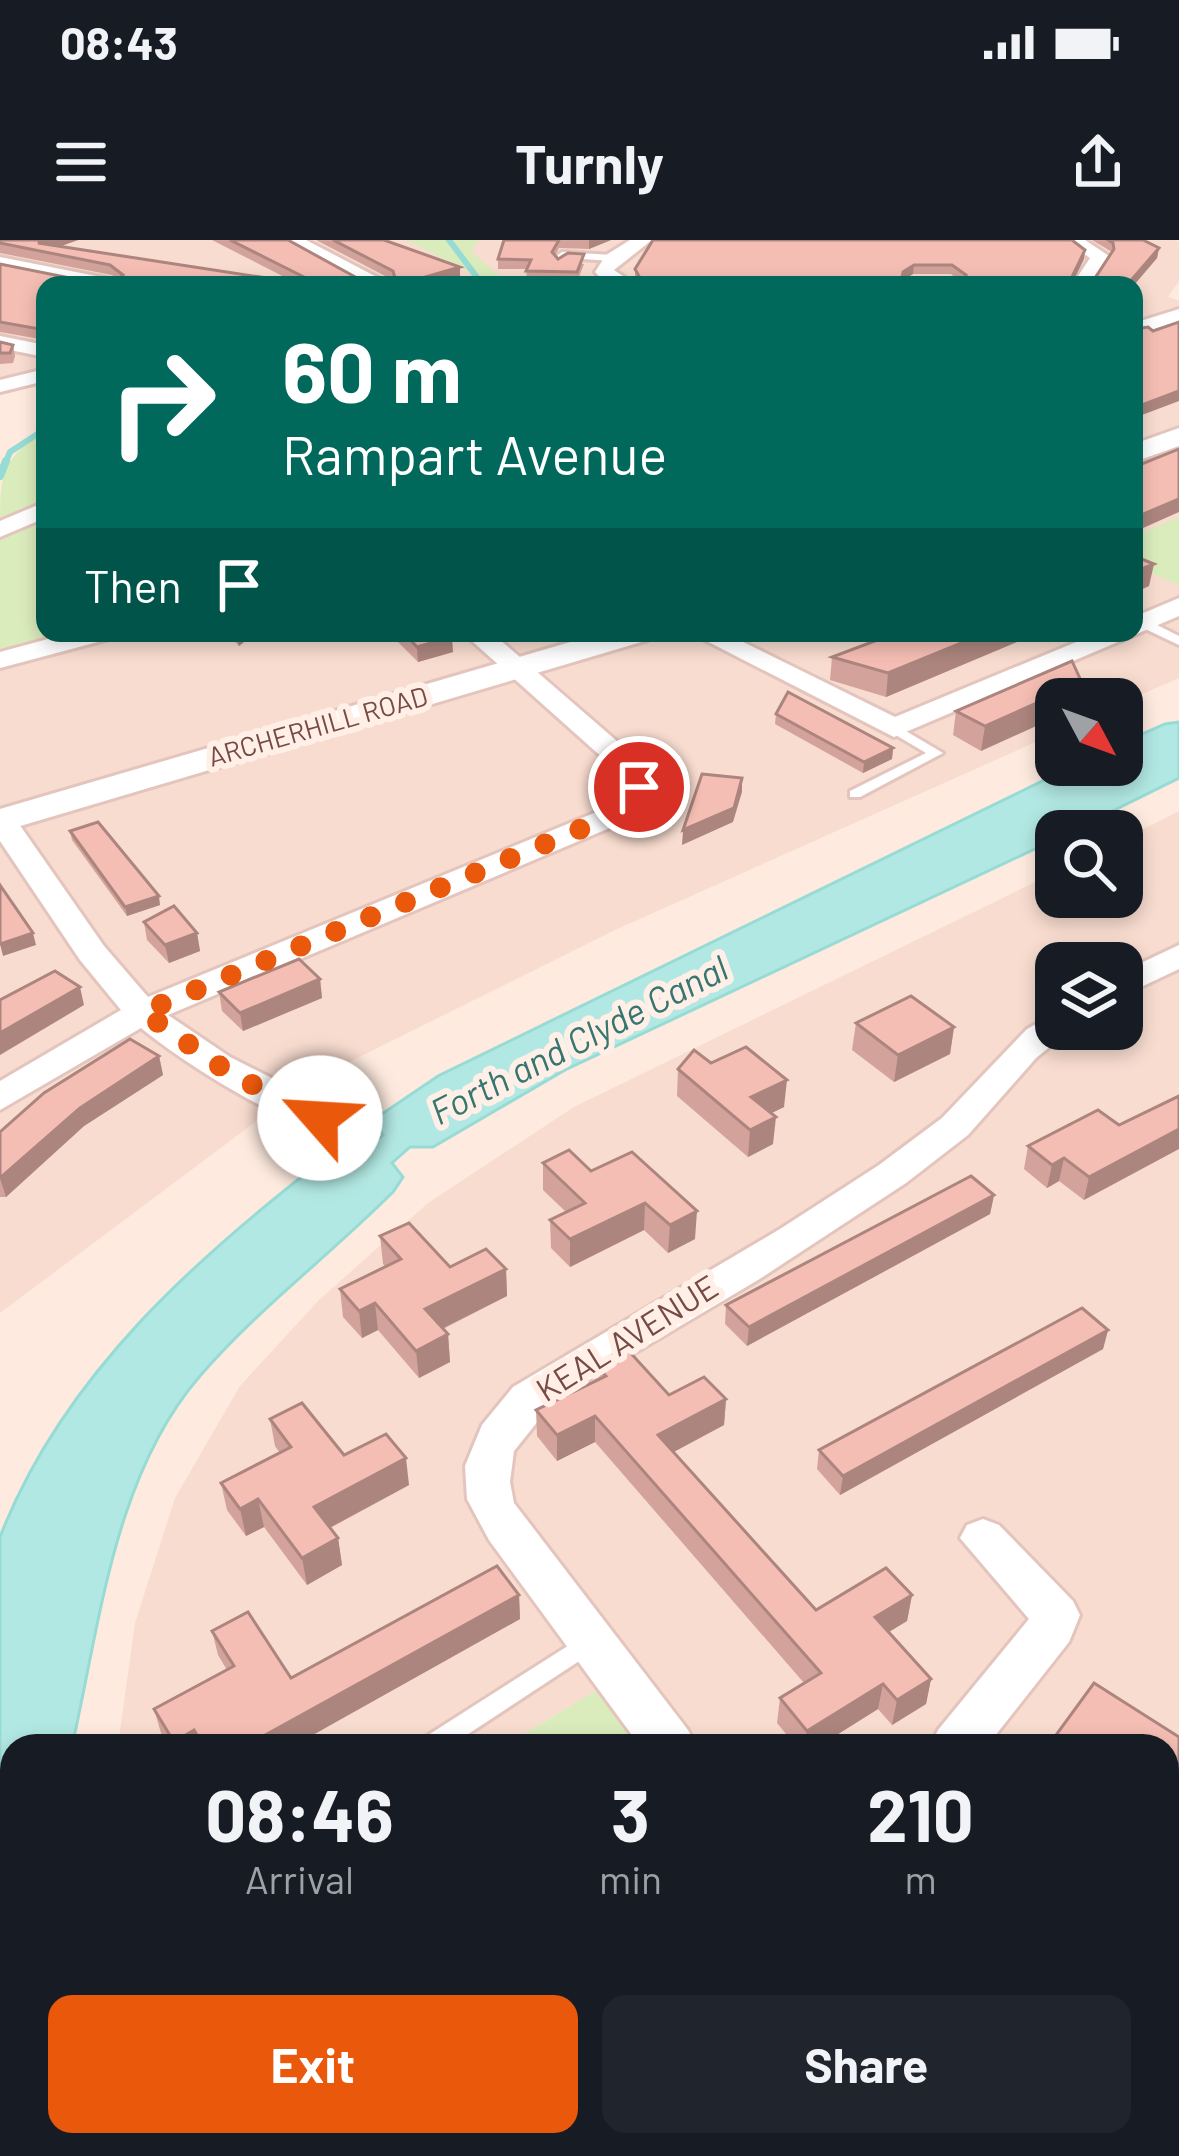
<!DOCTYPE html>
<style>
:root{--surface:#171b24;--page:#20242c;--text:#f1f3f6;--muted:#9ea1a6;--accent:#ea580c}
body{margin:0;font-family:Barlow,sans-serif;background:var(--page);color:var(--text);height:100vh;display:flex;flex-direction:column;font-size:45px;white-space:nowrap}
*{box-sizing:border-box;margin:0}
p{font-size:39px;color:var(--muted)}
.icon{flex:none;width:66px;height:66px;fill:none;stroke:currentColor;stroke-width:2;stroke-linecap:round;stroke-linejoin:round}
.map{position:relative;flex:1;overflow:hidden}
.drawer{position:absolute;left:0px;top:1494px;width:1179px;height:423px;display:flex;flex-direction:column;background:var(--surface);border-radius:36px 36px 0 0;box-shadow:0 6px 18px #0003}
.drawer>*{flex:none}
.top-card{position:absolute;left:36px;top:36px;width:1107px;height:366px;border-radius:24px;box-shadow:0 6px 18px #0003;background:#00695c;color:#fff;overflow:hidden}
.needle{width:78px;rotate:131deg}
.tools{position:absolute;left:1035px;top:438px;display:grid;gap:24px}
.tools a{display:grid;place-items:center;width:108px;height:108px;border-radius:24px;background:var(--surface);box-shadow:0 6px 18px #0003;font-size:60px}
.pin{position:absolute;display:grid;place-items:center;width:102px;height:102px;color:#fff;margin:-51px;border:6px solid #fff;border-radius:50%;box-shadow:0 3px 12px #0007}
.me{position:absolute;width:132px;margin:-66px;rotate:296deg;stroke-linejoin:round;filter:drop-shadow(0 0 9px #0008)}
.turn{display:flex;align-items:center;gap:42px;height:252px;padding:0 48px;font-size:54px}
.turn .icon{width:156px;height:156px;stroke-width:2.5}
.turn b{display:block;font-size:84px;line-height:102px}
.then{display:flex;align-items:center;height:114px;padding:0 48px;background:#0003;gap:24px;font-size:45px}
.eta{display:flex;justify-content:space-evenly;align-items:center;height:204px;text-align:center}
.eta b{font-size:72px;font-weight:700;line-height:84px}
.button{display:flex;gap:24px;margin-top:auto;padding:24px 48px}
.button a{flex:1;height:138px;border-radius:24px;background:var(--accent);color:#fff;font-size:48px;font-weight:700;line-height:138px;text-align:center}
.button a+a{background:var(--page);color:var(--text)}
.status{display:flex;justify-content:space-between;align-items:center;height:84px;padding:0 60px;background:var(--surface);direction:ltr}
.status svg{height:33px;fill:currentColor}
header{display:flex;justify-content:space-between;align-items:center;height:156px;padding:0 48px;background:var(--surface);font-size:54px;font-weight:700}
.map>svg:first-child{display:block}
</style>
<div class="status"><b>08:43</b><svg viewBox="0 0 49 12"><path d="M0 12V9h3v3zM5 12V6h3v6zM10 12V3h3v9zM15 12V0h3v12zM26 1h20v11H26zM47 4h2v5h-2z"/></svg></div>
<header><svg class="icon" aria-label="menu" viewBox="0 0 24 24"><path d="M4 6h16M4 12h16M4 18h16"/></svg>Turnly<svg class="icon" aria-label="share" viewBox="0 0 24 24"><path d="M12 15V3M7 8l5-5 5 5M5 13v7h14v-7"/></svg></header>
<div class="map">
<svg width="1179" height="1916" viewBox="0 0 1179 1916">
<rect width="100%" height="100%" fill="#feeade"/>
<g fill="#f8dccf" fill-rule="evenodd">
<polygon points="0,0 273,0 366,45 45,45 45,129 0,140"/>
<polygon points="289,0 1175,0 1179,1 1179,41 1168,57 1179,61 1179,75 1134,90 1134,45 380,45"/>
<polygon points="1179,84 1179,438 1122,463 1122,459 1056,459 1056,493 615,690 309,842 0,1073 0,290 45,269 45,393 1134,393 1134,100"/>
<path d="M1179 571V1916H1142L1128 1905H1167V1506H639L597 1450 504 1506H118L135 1383 175 1258 240 1146 319 1060 428 963 574 867 1056 632V657H1122V600ZM1056 723H1122V789H1056Z"/>
</g>
<g fill="#dbecbc">
<polygon points="406,0 479,0 471,11 494,32 519,45 448,45 473,34"/>
<path d="M45 189V269L0 290C0 231 0 223 45 189Z"/>
<polygon points="1179,277 1179,345 1134,326 1134,296"/>
<polygon points="45,280 45,393 85,393 0,415 0,300"/>
<polygon points="597,1450 639,1506 504,1506"/>
<polygon points="12,1720 12,1905 1127,1905 1142,1916 0,1916 0,1759"/>
</g>
<path fill="#b2e8e3" stroke="#97dbd5" stroke-width="3" d="M1179 482V538L1072 591H1056V599L565 830 433 907H410L392 923 403 937 393 952C330 1015 258 1069 200 1136 114 1235 100 1383 72 1506H12V1720L0 1759V1297C63 1134 200 1014 336 910L364 912 383 895 374 885 379 876 438 836 1075 525H1122V503L1165 484Z"/>
<g fill="none" stroke-linecap="round" stroke-linejoin="round">
<g stroke="#97dbd5" stroke-width="6">
<polyline points="449,0 479,40 495,45"/>
<polyline points="5,224 10,212 45,189"/>
</g>
<polyline stroke="#97dbd5" stroke-width="8" points="0,236 6,221"/>
<g stroke="#e4c5bd" stroke-width="6">
<g id="service">
<polygon points="562,12 613,15 617,18 613,21 566,18 561,25 557,22 558,15"/>
<polygon points="1139,380 1147,380 1179,396 1179,405 1139,386"/>
<polygon points="894,484 943,513 860,557 850,557 850,551 926,513 889,491 889,485"/>
<polygon points="588,1393 596,1396 599,1403 596,1410 450,1506 418,1506 422,1499"/>
</g>
</g>
<g stroke="#e4c5bd" stroke-width="6">
<g id="minor">
<path d="M630 0H652L614 30 636 45C620 45 606 45 595 32L606 15Z"/>
<path d="M773 0H821C811 9 783 9 773 0Z"/>
<path d="M928 0H990C976 9 942 9 928 0Z"/>
<polygon points="1063,0 1085,0 1109,16 1090,45 1072,45 1090,18"/>
<polygon points="0,17 111,39 120,45 83,45 0,29"/>
<polygon points="1179,69 1179,81 1134,96 1134,83"/>
<polygon points="0,96 45,105 45,117 0,108"/>
<polygon points="45,129 45,141 0,152 0,140"/>
<polygon points="45,262 45,278 0,297 0,281"/>
<polygon points="1179,358 1179,376 894,497 691,393 725,393 895,477 1098,393 1134,393 1134,377"/>
<polygon points="70,393 113,393 109,399 0,428 0,412"/>
<path d="M463 393H492L648 528 653 534 650 560 638 576 168 775 230 817 333 869 339 878 333 887C295 897 173 815 141 788L0 870V841L121 770 80 720 0 601V572L12 574 104 706 148 757 616 564 623 536Z"/>
<polygon points="1179,705 1179,729 1122,756 1122,732"/>
<polygon points="1056,773 1056,789 1068,792 1036,818 968,895 906,943 758,1040 555,1160 514,1211 510,1242 514,1263 688,1490 696,1506 640,1506 489,1300 467,1259 465,1226 482,1185 513,1147 780,989 879,925 942,878 1027,789"/>
<polygon points="983,1279 999,1285 1073,1361 1080,1375 1069,1402 987,1506 930,1506 938,1490 1029,1379 960,1298 967,1285"/>
<polygon points="1167,1860 1179,1865 1179,1916 1152,1916 1143,1905 1167,1905"/>
</g>
</g>
<g stroke="#e4c5bd" stroke-width="6">
<g id="tertiary">
<polygon points="278,0 306,0 392,45 362,45"/>
<polygon points="1179,188 1179,206 1134,222 1134,204"/>
<polygon points="601,393 652,393 648,400 0,592 0,569"/>
</g>
</g>
<use href="#service" fill="#fff" fill-rule="evenodd"/>
<use href="#minor" fill="#fff" fill-rule="evenodd"/>
<use href="#tertiary" fill="#fff" fill-rule="evenodd"/>
</g>
<g fill="#d3a39b" fill-rule="evenodd">
<polygon points="0,0 78,0 59,7 296,43 212,0 288,0 359,39 389,38 316,0 384,0 460,27 460,37 433,45 45,45 45,100 0,92 0,24 80,40 118,40 112,35 0,13"/>
<polygon points="504,0 611,0 589,9 559,8 555,16 558,19 584,24 577,42 526,40 527,29 498,29 498,19"/>
<path d="M1092 0H1143L1159 8 1157 18 1134 45 635 39V29L1084 19 1074 39 1095 38 1112 12ZM913 34H951L958 40 906 38Z"/>
<polygon points="0,102 13,105 15,116 13,123 0,124"/>
<polygon points="227,393 255,393 239,406"/>
<polygon points="389,393 447,393 453,412 418,422"/>
<polygon points="896,393 1038,393 886,457 830,440 832,417"/>
<polygon points="1082,443 1079,459 1056,459 981,511 953,495 956,471"/>
<polygon points="776,474 893,508 892,519 863,533 775,484"/>
<polygon points="70,591 160,665 127,676 72,600"/>
<polygon points="144,682 197,693 200,711 169,723 147,700"/>
<polygon points="320,739 322,758 243,791 222,771 219,752"/>
<polygon points="856,783 954,787 950,814 894,842 852,810"/>
<polygon points="159,816 163,835 84,886 6,957 0,957 0,892"/>
<polygon points="711,823 784,867 771,873 773,904 748,917 677,856 678,829"/>
<polygon points="1119,885 1084,960 1059,941 1047,948 1024,929 1028,906"/>
<polygon points="632,912 695,999 668,1013 644,990 570,1027 551,1008 550,980 566,972 543,950 543,923 591,931"/>
<polygon points="994,955 990,974 747,1106 725,1084 726,1065"/>
<polygon points="380,996 450,1027 506,1029 507,1056 443,1089 448,1094 450,1122 419,1138 378,1090 362,1098 343,1077 340,1049 386,1027 383,1024"/>
<polygon points="1108,1090 1103,1109 840,1255 817,1229 819,1210"/>
<polygon points="595,1124 669,1155 726,1159 724,1185 673,1212 816,1370 912,1355 907,1381 888,1392 931,1439 926,1464 892,1485 878,1469 819,1506 796,1506 777,1483 780,1458 804,1443 595,1202 557,1221 537,1196 536,1170 595,1141"/>
<polygon points="270,1179 409,1245 330,1288 338,1298 342,1325 307,1345 264,1287 246,1296 227,1270 221,1243 280,1213 275,1206"/>
<polygon points="519,1355 520,1379 293,1506 169,1506 161,1493 154,1469 227,1430 218,1415 212,1391 291,1438"/>
<polygon points="1056,1495 1179,1497 1179,1722 1168,1746 1167,1506 1052,1506"/>
</g>
<g fill="#ac857e">
<polygon points="48,0 78,0 43,12 38,3"/>
<polygon points="589,0 611,0 589,9"/>
<polygon points="1159,8 1157,18 1134,45 1127,45"/>
<polygon points="1085,10 1084,19 1071,45 1071,39"/>
<polygon points="914,25 913,34 902,41 903,32"/>
<polygon points="460,27 460,37 433,45 398,45"/>
<polygon points="1179,151 1179,161 1134,178 1134,168"/>
<polygon points="1179,259 1179,272 1134,292 1134,278"/>
<polygon points="1154,324 1149,346 1134,353 1134,332"/>
<polygon points="237,393 255,393 239,406"/>
<polygon points="986,393 1038,393 886,457 888,433"/>
<polygon points="452,397 453,412 418,422 417,407"/>
<polygon points="1082,443 1079,459 1056,459 1056,477 981,511 985,486"/>
<polygon points="893,508 892,519 863,533 864,522"/>
<polygon points="742,538 742,552 733,582 682,605 683,590"/>
<polygon points="159,656 160,665 127,676 125,667"/>
<polygon points="33,693 36,705 3,716 0,704"/>
<polygon points="197,693 200,711 169,723 165,705"/>
<polygon points="320,739 322,758 243,791 240,773"/>
<polygon points="80,747 84,765 0,815 0,793"/>
<polygon points="954,787 950,814 894,842 898,815"/>
<polygon points="159,816 163,835 84,886 6,957 0,938 80,868"/>
<polygon points="787,840 784,867 749,884 751,857"/>
<polygon points="776,877 773,904 748,917 750,890"/>
<polygon points="1179,889 1179,909 1084,960 1089,937"/>
<polygon points="1064,918 1059,941 1047,948 1052,925"/>
<polygon points="994,955 990,974 747,1106 749,1087"/>
<polygon points="645,963 644,990 570,1027 570,999"/>
<polygon points="697,971 695,999 668,1013 670,985"/>
<polygon points="506,1029 507,1056 427,1096 425,1069"/>
<polygon points="375,1063 378,1090 362,1098 359,1071"/>
<polygon points="1108,1090 1103,1109 840,1255 843,1236"/>
<polygon points="448,1094 450,1122 419,1138 416,1111"/>
<polygon points="726,1159 724,1185 657,1221 658,1195"/>
<polygon points="595,1176 595,1202 557,1221 557,1195"/>
<polygon points="406,1218 409,1245 318,1294 314,1267"/>
<polygon points="258,1259 264,1287 246,1296 240,1269"/>
<polygon points="338,1298 342,1325 307,1345 302,1318"/>
<polygon points="519,1355 520,1379 293,1506 257,1506 256,1500"/>
<polygon points="912,1355 907,1381 871,1403 875,1377"/>
<polygon points="931,1439 926,1464 892,1485 897,1460"/>
<polygon points="883,1444 878,1469 819,1506 805,1506 807,1491"/>
<polygon points="194,1490 198,1506 175,1506 174,1502"/>
</g>
<g fill="#f5beb4" stroke="#ac857e" stroke-width="3" fill-rule="evenodd">
<polygon points="0,0 48,0 38,3 312,45 45,45 45,90 0,82 0,24 80,40 118,40 123,35 110,25 0,3"/>
<polygon points="230,0 288,0 359,39 395,38 393,31 333,0 384,0 460,27 398,45 320,45"/>
<polygon points="504,0 559,0 552,12 558,19 568,13 584,14 577,32 526,31 531,20 498,19"/>
<path d="M653 0H1072L1085 10 1071 39 1095 38 1114 9 1113 3 1108 0H1143L1159 8 1127 45H624L628 40 640 38 635 29ZM914 25H952L966 35 961 40 902 38 903 32Z"/>
<polygon points="1179,82 1179,151 1134,168 1134,89 1148,87 1153,91"/>
<polygon points="0,102 13,105 10,113 0,113"/>
<polygon points="1179,209 1179,259 1134,278 1134,227"/>
<polygon points="1134,316 1154,324 1134,332"/>
<polygon points="404,393 447,393 452,397 417,407"/>
<polygon points="896,393 986,393 888,433 832,417"/>
<polygon points="1072,421 1082,443 985,486 956,471"/>
<polygon points="788,452 893,508 864,522 776,474"/>
<polygon points="702,534 742,538 734,568 683,590"/>
<polygon points="98,582 159,656 125,667 70,591"/>
<polygon points="0,645 33,693 0,704"/>
<polygon points="174,666 197,693 165,705 144,682"/>
<polygon points="299,719 320,739 240,773 219,752"/>
<polygon points="55,731 80,747 0,793 0,760"/>
<polygon points="911,756 954,787 898,815 856,783"/>
<polygon points="130,799 159,816 80,868 0,938 0,892 44,853"/>
<polygon points="746,807 787,840 751,857 776,877 750,890 678,829 694,810 711,823"/>
<polygon points="1179,856 1179,889 1089,937 1064,918 1052,925 1028,906 1098,870 1119,885"/>
<polygon points="569,910 591,931 632,912 697,971 670,985 645,963 570,999 550,980 585,963 543,923"/>
<polygon points="971,936 994,955 749,1087 726,1065"/>
<polygon points="409,983 450,1027 486,1009 506,1029 425,1069 448,1094 416,1111 375,1063 359,1071 340,1049 401,1019 380,996"/>
<polygon points="1082,1068 1108,1090 843,1236 819,1210"/>
<polygon points="626,1108 669,1155 704,1137 726,1159 658,1195 816,1370 886,1328 912,1355 875,1377 931,1439 897,1460 883,1444 807,1491 780,1458 821,1433 595,1176 557,1195 536,1170 606,1136 595,1124"/>
<polygon points="302,1163 344,1215 386,1194 406,1218 314,1267 338,1298 302,1318 258,1259 240,1269 221,1243 291,1207 270,1179"/>
<polygon points="497,1326 519,1355 256,1500 259,1506 204,1506 194,1490 174,1502 154,1469 234,1426 212,1391 248,1372 291,1438"/>
<polygon points="1094,1443 1179,1497 1179,1678 1167,1672 1167,1506 1074,1506 1056,1495"/>
</g>
<g fill="none" stroke-linecap="round" stroke-linejoin="round">
<polyline stroke="#ea580c" stroke-width="21" stroke-dasharray="0 37.8" points="320,878 231,834 143,772 626,570 639,547"/>
</g>
<g text-anchor="middle" stroke-width="12" stroke-linejoin="round" paint-order="stroke">
<g font-size="27" fill="#764a45" stroke="#ffefe6">
<text transform="translate(318 487) rotate(-16)" y="9">ARCHERHILL ROAD</text>
</g>
<g font-size="33" fill="#764a45" stroke="#ffefe6">
<text transform="translate(627 1098) rotate(-32)" y="12">KEAL AVENUE</text>
</g>
<g font-size="36" font-style="italic" fill="#357670" stroke="#ffefe6">
<text transform="translate(579 800) rotate(-27)" y="13">Forth and Clyde Canal</text>
</g>
</g>
</svg>
<div class="tools">
<a><svg class="needle" viewBox="-14 -14 28 28"><path d="M0-13l5 13h-10z" fill="#e53935"/><path d="M0 13l5-13h-10z" fill="#9ea1a6"/></svg></a>
<a><svg class="icon" aria-label="search" viewBox="0 0 24 24"><circle cx="10" cy="10" r="6"/><path d="M15 15l6 6"/></svg></a>
<a><svg class="icon" aria-label="layers" viewBox="0 0 24 24"><path d="M12 4l9 5-9 5-9-5zM3 14l9 5 9-5"/></svg></a>
</div>
<div class="pin" style="left:639px;top:547px;background:#d93025"><svg class="icon" aria-label="arrive" viewBox="0 0 24 24"><path d="M6 21V4h12l-3 4 3 4H6"/></svg></div>
<svg class="me" style="left:320px;top:878px" viewBox="-20 -20 40 40"><circle r="19" fill="#fff"/><path d="M0-13L10 11 0 6-10 11z" fill="#ea580c"/></svg>
<div class="top-card">
<div class="turn"><svg class="icon" aria-label="right" viewBox="0 0 24 24"><path d="M7 20v-9h11M14 6l5 5-5 5"/></svg><div><b>60 m</b>Rampart Avenue</div></div>
<div class="then">Then<svg class="icon" aria-label="arrive" viewBox="0 0 24 24"><path d="M6 21V4h12l-3 4 3 4H6"/></svg></div>
</div>
<section class="drawer">
<div class="eta">
<div><b>08:46</b><p>Arrival</p></div>
<div><b>3</b><p>min</p></div>
<div><b>210</b><p>m</p></div>
</div>
<div class="button"><a>Exit</a><a>Share</a></div>
</section>
</div>
